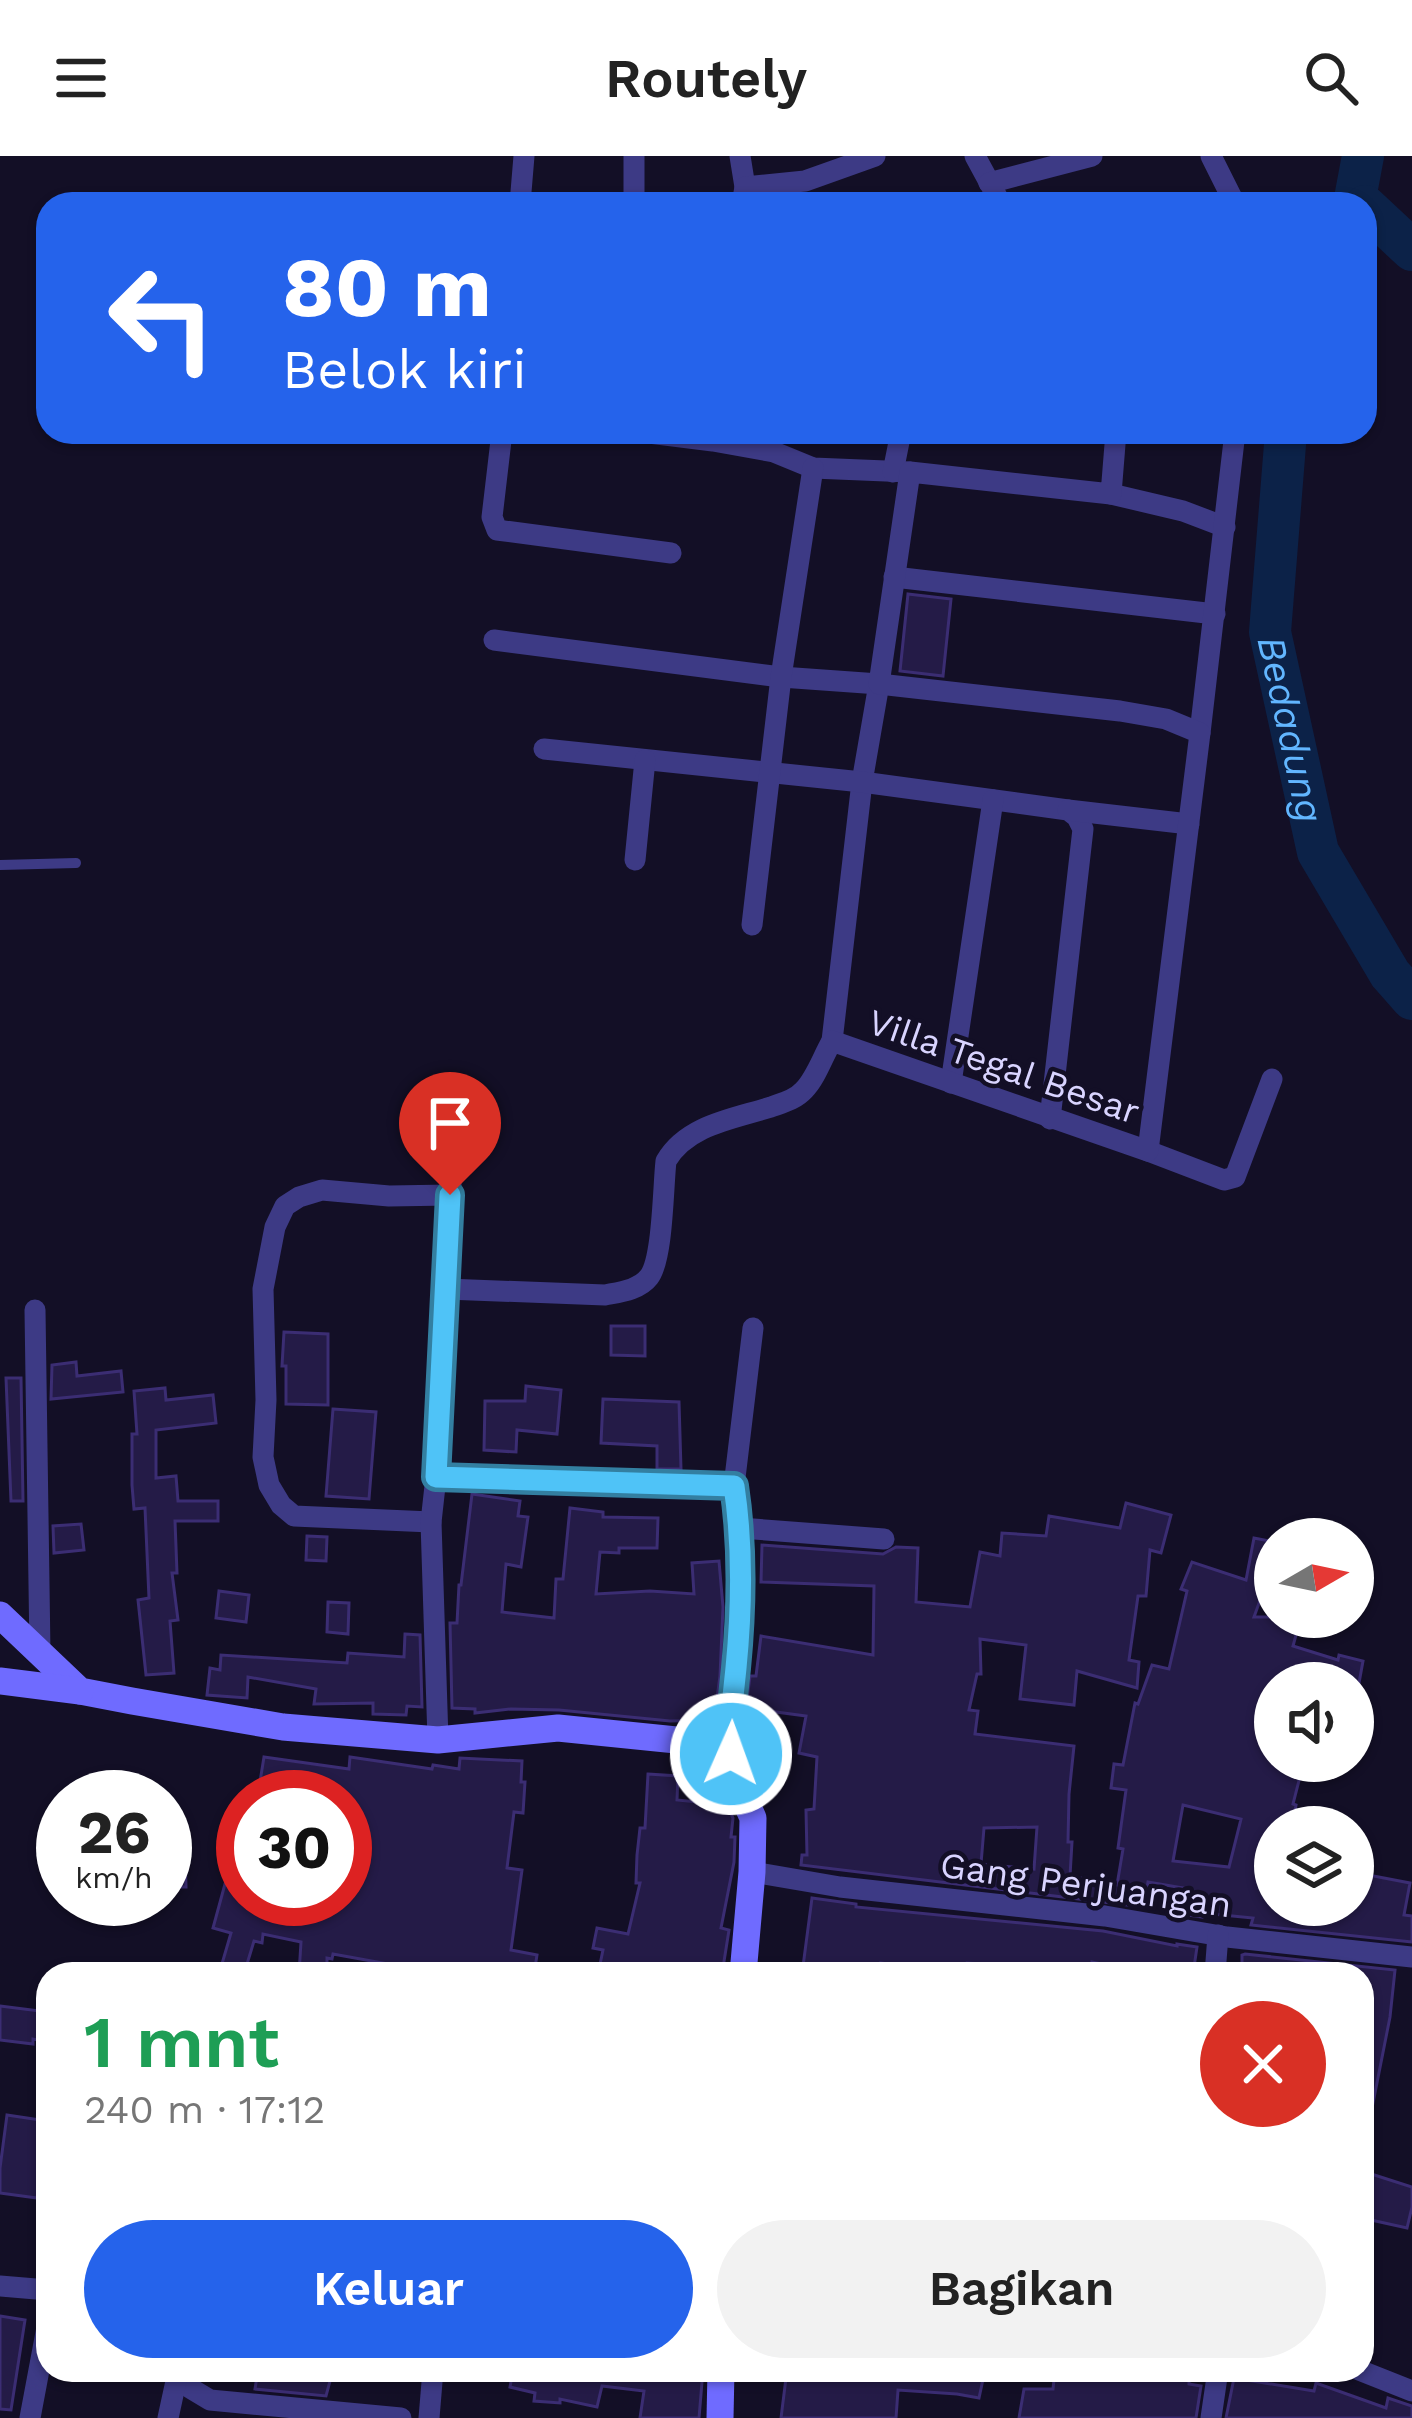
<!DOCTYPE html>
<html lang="id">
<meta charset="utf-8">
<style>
:root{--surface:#fff;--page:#f2f2f2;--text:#222;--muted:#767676;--accent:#2563eb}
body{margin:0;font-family:"Work Sans",sans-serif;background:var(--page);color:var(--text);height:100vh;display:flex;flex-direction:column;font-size:45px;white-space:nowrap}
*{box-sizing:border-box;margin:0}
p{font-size:39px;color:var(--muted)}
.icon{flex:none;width:66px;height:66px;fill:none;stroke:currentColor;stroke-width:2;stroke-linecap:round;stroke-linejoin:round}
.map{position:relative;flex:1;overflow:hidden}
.drawer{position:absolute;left:36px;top:1806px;width:1338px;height:420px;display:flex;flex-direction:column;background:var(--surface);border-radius:36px;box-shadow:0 3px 9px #0004}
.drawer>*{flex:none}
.guide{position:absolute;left:36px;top:36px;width:1341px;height:252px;border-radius:36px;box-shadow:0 3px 9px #0004;background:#2563eb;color:#fff;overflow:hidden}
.needle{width:78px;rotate:81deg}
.tools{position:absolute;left:1254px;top:1362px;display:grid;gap:24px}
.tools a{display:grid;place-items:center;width:120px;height:120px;border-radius:50%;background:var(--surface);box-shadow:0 3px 9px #0004;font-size:60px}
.speed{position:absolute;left:36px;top:1614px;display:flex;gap:24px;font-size:60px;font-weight:700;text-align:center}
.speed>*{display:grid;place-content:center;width:156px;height:156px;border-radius:50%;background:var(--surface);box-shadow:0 3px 9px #0004;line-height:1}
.speed small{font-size:30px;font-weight:400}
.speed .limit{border:18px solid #d22;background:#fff;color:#111}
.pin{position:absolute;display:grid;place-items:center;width:102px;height:102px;color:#fff;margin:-123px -51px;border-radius:50% 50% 50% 0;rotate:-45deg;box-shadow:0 0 12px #0007}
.pin .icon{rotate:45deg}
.me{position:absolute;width:132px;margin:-66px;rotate:2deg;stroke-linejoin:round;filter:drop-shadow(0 0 9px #0008)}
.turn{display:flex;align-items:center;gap:42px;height:252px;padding:0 48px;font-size:54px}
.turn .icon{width:156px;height:156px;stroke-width:2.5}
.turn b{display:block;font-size:84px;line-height:102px}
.round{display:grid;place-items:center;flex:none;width:126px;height:126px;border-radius:63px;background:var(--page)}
.head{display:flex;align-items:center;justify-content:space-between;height:204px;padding:0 48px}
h1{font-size:72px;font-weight:600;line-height:90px;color:#1e9e55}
.button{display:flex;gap:24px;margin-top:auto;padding:24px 48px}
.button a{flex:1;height:138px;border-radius:72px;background:var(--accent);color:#fff;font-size:48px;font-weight:600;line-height:138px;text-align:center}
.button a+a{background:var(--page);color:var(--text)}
header{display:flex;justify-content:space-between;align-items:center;height:156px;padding:0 48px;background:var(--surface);font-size:54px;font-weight:600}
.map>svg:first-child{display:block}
</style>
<header><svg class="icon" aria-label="menu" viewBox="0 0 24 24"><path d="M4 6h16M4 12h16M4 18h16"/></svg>Routely<svg class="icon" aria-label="search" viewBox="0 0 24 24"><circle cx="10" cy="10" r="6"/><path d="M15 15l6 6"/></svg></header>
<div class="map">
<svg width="1412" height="2262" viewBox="0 0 1412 2262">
<rect width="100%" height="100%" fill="#130f26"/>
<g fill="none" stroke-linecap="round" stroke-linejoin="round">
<g stroke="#0c2248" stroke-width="42">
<polyline points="1354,48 1363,0"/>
<polyline points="1365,50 1412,94"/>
<path id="s1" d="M1286 276 1270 476 1318 696 1390 818 1412 843"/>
</g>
</g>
<g fill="#241b47" stroke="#3b2d73" stroke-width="3" fill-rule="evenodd">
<polygon points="908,438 951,443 943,520 900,515"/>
<polygon points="611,1170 645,1170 645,1200 611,1199"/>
<polygon points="284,1176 328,1178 328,1249 286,1248 286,1210 282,1210"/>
<polygon points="76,1206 77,1220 121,1215 123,1236 51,1243 52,1209"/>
<polygon points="6,1222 21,1222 23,1345 11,1345"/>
<polygon points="526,1230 561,1234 557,1278 517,1274 516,1296 484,1294 485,1245 525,1245"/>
<polygon points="165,1232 166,1244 213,1239 216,1267 156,1274 156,1322 176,1320 178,1345 218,1345 218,1365 175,1365 177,1417 172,1417 178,1464 170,1465 174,1517 146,1519 138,1444 149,1442 145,1352 134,1353 132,1329 132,1278 137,1278 134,1235"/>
<polygon points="603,1243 679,1246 681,1313 657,1313 657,1290 601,1287"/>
<polygon points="333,1253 376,1256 369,1343 326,1340"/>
<polygon points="472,1338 520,1345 518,1360 528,1361 521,1411 506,1408 502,1456 554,1462 556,1423 563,1423 570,1352 603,1356 603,1361 658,1362 657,1392 619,1392 619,1397 600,1396 596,1438 650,1435 694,1438 692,1407 719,1405 723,1451 720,1520 714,1564 670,1565 559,1554 511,1553 475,1557 475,1553 452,1552 450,1467 457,1467 459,1429 461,1429"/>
<path d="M1126 1347 1171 1359 1161 1397 1150 1394 1146 1440H1138L1129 1504 1139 1506 1137 1532 1077 1515 1074 1549 1020 1543 1026 1489 980 1483 981 1518H977L969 1554 978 1555 975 1578 1074 1590 1069 1638 1068 1686H1072L1070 1720 1117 1729 1123 1693 1118 1692 1126 1634 1111 1632 1114 1608 1123 1609 1135 1547 1138 1548 1152 1509 1169 1513 1187 1435 1181 1433 1192 1406 1246 1424 1254 1382 1275 1386V1403L1254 1461H1301L1293 1490 1338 1504 1339 1499 1363 1505 1359 1527H1275V1605H1304L1293 1648 1296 1649 1292 1671 1275 1668V1707L1271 1739 1275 1740V1749H1353V1716L1410 1727 1404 1759 1412 1760V1786L1251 1769 1253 1762 1202 1757V1761L1180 1758 1183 1732 1148 1726 1144 1751 801 1709 802 1699H807L806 1654 814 1653 817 1601 799 1597 806 1560 746 1552 750 1520H756L761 1480 873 1499 874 1430 761 1426 762 1389 883 1398 896 1391 918 1392 916 1446 970 1451 980 1396 1000 1400 1002 1377 1046 1380 1049 1360 1120 1372ZM1183 1649 1241 1663 1229 1711 1173 1705ZM1037 1671 1034 1713 981 1708 984 1672Z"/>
<polygon points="81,1368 84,1394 54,1397 53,1370"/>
<polygon points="307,1380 327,1381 326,1405 306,1404"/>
<polygon points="219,1435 249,1439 246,1466 216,1462"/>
<polygon points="328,1446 349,1447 348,1478 327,1476"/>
<polygon points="405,1478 420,1479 422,1551 407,1550 406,1559 373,1558 373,1547 314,1548 316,1533 248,1521 247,1542 207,1539 210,1512 220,1514 221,1499 347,1507 348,1497 404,1501"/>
<polygon points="264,1601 349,1613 350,1601 432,1613 433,1609 459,1613 460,1602 522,1605 521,1626 525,1626 523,1657 514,1656 507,1712 522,1714 511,1794 537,1799 534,1818 398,1818 399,1810 333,1798 332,1803 327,1802 327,1818 299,1818 301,1786 263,1778 262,1787 254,1785 244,1818 219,1818 231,1777 213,1772 237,1684 243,1685 243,1743 345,1743 346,1641 276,1641 258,1638"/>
<polygon points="648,1618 678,1620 677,1644 727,1649 733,1662 731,1681 735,1681 734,1706 721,1772 729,1774 722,1818 598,1818 603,1794 593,1792 597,1772 628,1778 640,1727 636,1727 637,1699 640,1672 645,1672"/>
<polygon points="165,1695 185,1695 186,1731 165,1731"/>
<polygon points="812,1742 856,1748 856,1751 1103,1775 1177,1790 1177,1788 1197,1791 1193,1818 1172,1815 1171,1818 1164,1818 1142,1812 1141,1816 1092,1806 1091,1818 1020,1818 1021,1810 967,1807 965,1818 941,1818 941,1815 881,1807 882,1818 802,1818"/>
<polygon points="1245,1798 1395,1814 1390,1861 1371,1957 1362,1956 1362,1818 1293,1815 1292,1818 1242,1818 1242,1799"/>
<polygon points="0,1850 48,1856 48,1886 33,1883 33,1888 0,1884"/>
<polygon points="7,1959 47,1965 37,2042 0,2037 0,2012"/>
<polygon points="1362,2015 1412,2031 1412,2051 1407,2072 1362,2062"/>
<polygon points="0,2160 25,2164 11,2254 0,2253"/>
<polygon points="258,2214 333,2214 326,2240 255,2233"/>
<polygon points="570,2214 703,2214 699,2262 640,2262 644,2235 602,2230 597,2251 560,2243 560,2247 534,2245 535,2237 510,2231 512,2220 569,2224"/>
<polygon points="787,2214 985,2214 979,2242 957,2238 898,2234 896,2262 781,2262"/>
<polygon points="1055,2214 1100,2214 1158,2221 1158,2214 1189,2214 1189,2228 1201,2230 1196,2262 1019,2262 1024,2233 1053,2233"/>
<polygon points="1234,2222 1314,2235 1316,2227 1386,2252 1388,2242 1412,2250 1412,2262 1226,2262"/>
</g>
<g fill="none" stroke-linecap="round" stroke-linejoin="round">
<polyline stroke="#3d3a85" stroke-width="10" points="0,709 76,707"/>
<g stroke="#3d3a85" stroke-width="21">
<polyline points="634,0 634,48"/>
<polyline points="740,0 745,31 742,48"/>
<polyline points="975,0 1001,48"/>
<polyline points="1211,0 1235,48"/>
<polyline points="989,27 1092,0"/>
<polyline points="745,31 805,25 875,0"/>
<polyline points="520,48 524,0"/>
<polyline points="502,276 492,361 497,374 671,397"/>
<polyline points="641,276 713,285 774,296 813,312 910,316"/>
<polyline points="893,316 901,276"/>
<polyline points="1111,338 1183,355 1225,371"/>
<polyline points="894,421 1215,458"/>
<polyline points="494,484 781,521 879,528 862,626 832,885"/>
<polyline points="1200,577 1235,276"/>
<polyline points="544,593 862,626 1068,654 1077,661 1083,673 1050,963"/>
<polyline points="1068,654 1189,668"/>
<polyline points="635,704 645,604"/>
<polyline points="752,769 781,521 813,312"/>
<polyline points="951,927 993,644"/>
<polyline points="1148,995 1224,1024 1235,1021 1272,923"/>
<polyline points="450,1039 457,964"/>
<polyline points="35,1154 40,1497"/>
<polyline points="436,1321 734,1330"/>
<polyline points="431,1366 294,1360 281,1349 269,1329 263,1301 266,1244 263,1133 275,1071 285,1050 299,1041 322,1034 389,1040 450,1039 446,1133"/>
<polyline points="740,1372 884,1383"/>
<path d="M438 1584 431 1366 436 1321 446 1133 605 1139C620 1136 639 1134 649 1121 663 1103 663 1031 666 1005 687 969 733 963 771 951 782 947 795 944 804 934 816 922 823 900 832 885L1148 995 1200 577 1166 563 1120 555 879 528 910 316 1111 338 1116 276"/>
<polyline points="730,1611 729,1566 736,1512 740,1442 740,1372 734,1330 753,1172"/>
<polyline points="752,1716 840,1731 1105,1760 1227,1781 1412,1801"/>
<polyline points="1215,1818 1218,1779"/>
<polyline points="0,2130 48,2134"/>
<polyline points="178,2214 190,2232 210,2244 401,2262"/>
<polyline points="1359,2214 1412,2235"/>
<polyline points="30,2262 48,2166"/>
<polyline points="168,2262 178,2216"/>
<polyline points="429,2262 433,2214"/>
<polyline points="1211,2262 1218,2214"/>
</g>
<g stroke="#6f6bff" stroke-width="27">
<polyline points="0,1459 80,1535 132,1545 283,1571 438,1584 558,1572 696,1586 718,1596 730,1611 753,1662 752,1716 743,1818"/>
<polyline points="0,1525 80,1535"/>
<polyline points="720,2262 721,2214"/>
</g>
</g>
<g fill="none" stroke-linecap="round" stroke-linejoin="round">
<g stroke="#337fa1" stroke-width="30">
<path id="route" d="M450 1039 436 1321 734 1330C743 1390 742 1451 736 1512 733 1542 729 1568 731 1598"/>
</g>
<use href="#route" stroke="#4fc3f7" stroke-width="21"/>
</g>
<g text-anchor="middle" stroke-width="9" stroke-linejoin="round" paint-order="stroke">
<g font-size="36" fill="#d9d4ff" stroke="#130f26">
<text transform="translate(1004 910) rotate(19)" y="13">Villa Tegal Besar</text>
<text transform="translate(1086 1728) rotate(8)" y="13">Gang Perjuangan</text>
</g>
<g font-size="39" font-style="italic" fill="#62b6ff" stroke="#130f26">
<text dy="14" stroke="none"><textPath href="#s1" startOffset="300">Bedadung</textPath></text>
</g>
</g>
</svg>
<div class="tools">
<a><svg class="needle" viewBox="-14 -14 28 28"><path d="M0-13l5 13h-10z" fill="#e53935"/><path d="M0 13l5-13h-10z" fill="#767676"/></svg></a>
<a><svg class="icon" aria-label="sound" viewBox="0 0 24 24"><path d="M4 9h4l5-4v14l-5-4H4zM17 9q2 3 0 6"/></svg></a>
<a><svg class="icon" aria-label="layers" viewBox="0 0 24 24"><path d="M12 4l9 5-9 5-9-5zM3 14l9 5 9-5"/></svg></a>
</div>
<div class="speed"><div>26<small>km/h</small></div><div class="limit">30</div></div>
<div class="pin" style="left:450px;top:1039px;background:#d93025"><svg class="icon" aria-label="arrive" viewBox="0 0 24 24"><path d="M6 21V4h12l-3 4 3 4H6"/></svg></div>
<svg class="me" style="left:731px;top:1598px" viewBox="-20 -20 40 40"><circle r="17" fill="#4fc3f7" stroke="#fff" stroke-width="3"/><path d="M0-11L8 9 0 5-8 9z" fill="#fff"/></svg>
<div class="guide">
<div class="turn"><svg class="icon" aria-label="left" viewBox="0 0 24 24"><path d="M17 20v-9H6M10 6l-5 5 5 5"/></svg><div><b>80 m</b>Belok kiri</div></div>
</div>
<section class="drawer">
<div class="head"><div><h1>1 mnt</h1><p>240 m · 17:12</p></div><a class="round" style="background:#d93025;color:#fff"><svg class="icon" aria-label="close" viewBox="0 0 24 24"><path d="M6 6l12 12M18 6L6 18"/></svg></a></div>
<div class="button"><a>Keluar</a><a>Bagikan</a></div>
</section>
</div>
